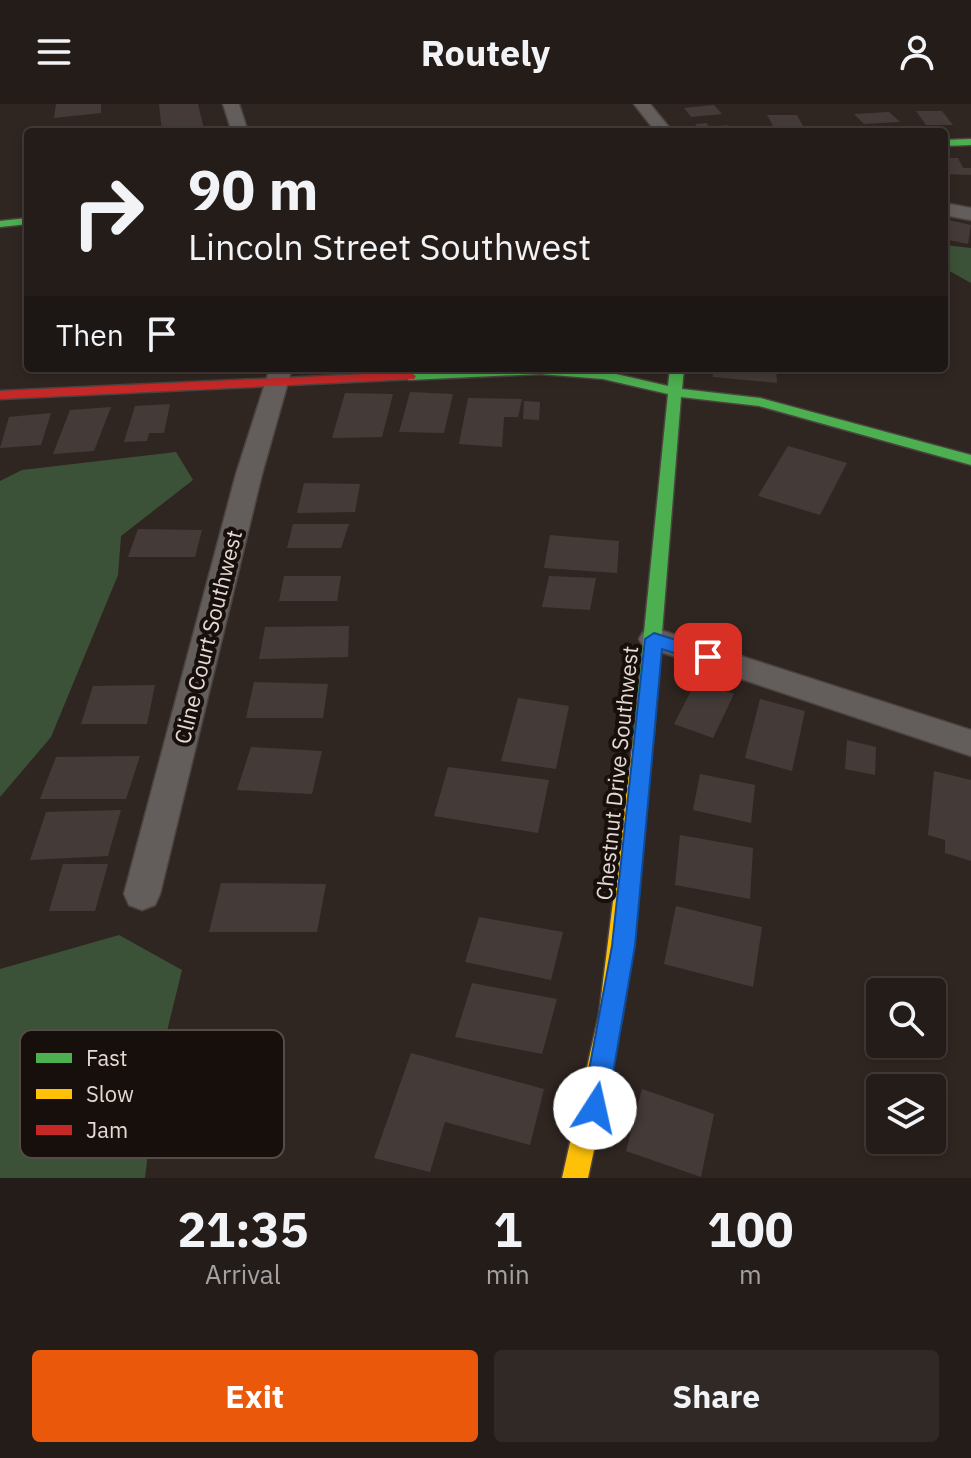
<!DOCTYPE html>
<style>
:root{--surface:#241c19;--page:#302926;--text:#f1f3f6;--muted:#a3a1a2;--line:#413a38;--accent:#ea580c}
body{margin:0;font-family:"IBM Plex Sans",sans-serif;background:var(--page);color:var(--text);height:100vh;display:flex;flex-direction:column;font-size:30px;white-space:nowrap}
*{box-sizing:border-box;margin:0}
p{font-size:26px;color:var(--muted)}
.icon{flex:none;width:44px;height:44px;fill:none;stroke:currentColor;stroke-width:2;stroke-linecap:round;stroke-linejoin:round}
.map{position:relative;height:1074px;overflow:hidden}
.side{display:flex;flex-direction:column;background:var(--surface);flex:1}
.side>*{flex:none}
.hud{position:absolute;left:24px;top:24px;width:924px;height:244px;border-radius:8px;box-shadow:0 4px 12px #0003,0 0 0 2px var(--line);background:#241c19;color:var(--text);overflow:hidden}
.buttons{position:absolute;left:866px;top:874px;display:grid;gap:16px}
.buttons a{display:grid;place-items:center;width:80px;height:80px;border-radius:8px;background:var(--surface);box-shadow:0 4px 12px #0003,0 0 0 2px var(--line);font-size:40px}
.pin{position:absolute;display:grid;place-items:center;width:68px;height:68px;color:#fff;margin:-34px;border-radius:16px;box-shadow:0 4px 12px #0006}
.me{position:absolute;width:88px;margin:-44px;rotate:10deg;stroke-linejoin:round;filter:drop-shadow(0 0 6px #0008)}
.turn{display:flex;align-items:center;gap:28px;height:168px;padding:0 32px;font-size:36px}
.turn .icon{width:104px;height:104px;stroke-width:2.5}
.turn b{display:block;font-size:56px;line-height:68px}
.then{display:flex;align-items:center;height:76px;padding:0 32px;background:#0003;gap:16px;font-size:30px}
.eta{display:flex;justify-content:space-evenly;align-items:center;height:136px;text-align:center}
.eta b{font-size:48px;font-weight:800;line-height:56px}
.cta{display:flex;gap:16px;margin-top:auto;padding:16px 32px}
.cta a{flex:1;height:92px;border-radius:8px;background:var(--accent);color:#fff;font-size:32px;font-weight:800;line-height:92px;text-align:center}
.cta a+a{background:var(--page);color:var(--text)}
header{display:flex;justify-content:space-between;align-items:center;height:104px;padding:0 32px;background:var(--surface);font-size:36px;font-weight:800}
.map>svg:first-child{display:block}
</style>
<header><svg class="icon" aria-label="menu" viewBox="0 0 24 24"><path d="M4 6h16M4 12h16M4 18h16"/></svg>Routely<svg class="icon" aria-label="person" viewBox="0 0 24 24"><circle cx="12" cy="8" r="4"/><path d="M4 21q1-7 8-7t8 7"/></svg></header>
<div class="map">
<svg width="971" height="1074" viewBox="0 0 971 1074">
<rect width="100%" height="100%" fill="#302621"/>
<g fill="#3c5238">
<polygon points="944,141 971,144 971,179 944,164"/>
<polygon points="176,348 193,376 121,432 118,471 51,633 0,693 0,377 22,366"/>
<polygon points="119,831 182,866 158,964 145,1074 0,1074 0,865"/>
</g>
<g fill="#443b38">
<polygon points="56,0 101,0 101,9 54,14"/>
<polygon points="159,0 198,0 204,25 162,28"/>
<polygon points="714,1 722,10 691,13 684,4"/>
<polygon points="916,7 942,7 953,21 926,21"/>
<polygon points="889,8 900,18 864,20 854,10"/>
<polygon points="767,11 797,11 803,22 773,22"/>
<polygon points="706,19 710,23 727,21 732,28 701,28 695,20"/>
<polygon points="944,54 958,54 963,64 971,64 971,71 944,70"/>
<polygon points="944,115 971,121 968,140 944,135"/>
<polygon points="712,264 776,264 777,279 713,273"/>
<polygon points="410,288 453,290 444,329 399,328"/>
<polygon points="345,289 393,290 382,333 332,334"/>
<polygon points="468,294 522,295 518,313 504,313 502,343 459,340"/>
<polygon points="524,297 540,298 539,316 523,315"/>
<polygon points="170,300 164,329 149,329 147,337 124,338 135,302"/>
<polygon points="111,303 94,347 53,350 70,306"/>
<polygon points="51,309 41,341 0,344 9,313"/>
<polygon points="788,342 847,359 820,411 758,392"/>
<polygon points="304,379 360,380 355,408 297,409"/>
<polygon points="293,420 349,420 341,444 287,444"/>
<polygon points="138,425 202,426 195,453 128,453"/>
<polygon points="550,431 619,437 617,469 544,464"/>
<polygon points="284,472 341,472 337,497 279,497"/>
<polygon points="549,472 596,474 590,506 542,503"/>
<polygon points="349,522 348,553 259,555 265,523"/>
<polygon points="696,577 734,590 713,634 674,620"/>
<polygon points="254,578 328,580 323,614 246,614"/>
<polygon points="155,581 147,620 81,620 93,582"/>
<polygon points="518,594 569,602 556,665 501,657"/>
<polygon points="760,595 805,607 792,667 745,654"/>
<polygon points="847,636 876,643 875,671 845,665"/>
<polygon points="251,643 322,647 312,690 237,686"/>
<polygon points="140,652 126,695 40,695 56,653"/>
<polygon points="448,663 549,676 538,729 434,712"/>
<polygon points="934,667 971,676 971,757 945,749 945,736 928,731"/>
<polygon points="700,670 755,681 751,719 693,706"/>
<polygon points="121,706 108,752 30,756 46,708"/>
<polygon points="680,731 753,744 750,795 675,781"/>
<polygon points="63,760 108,760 95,807 49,807"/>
<polygon points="221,779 326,780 317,828 209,828"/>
<polygon points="676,802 762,823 753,883 664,860"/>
<polygon points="479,813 563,828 551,876 465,858"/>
<polygon points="472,879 557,895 542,950 455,933"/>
<polygon points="411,949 544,985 530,1041 445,1018 430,1068 374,1054"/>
<polygon points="642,985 714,1010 701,1073 626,1047"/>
</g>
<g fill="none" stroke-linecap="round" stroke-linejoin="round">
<g stroke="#4b433f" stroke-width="3">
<g id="street">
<polygon points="223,0 239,0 248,28 232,28"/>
<polygon points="634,0 650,0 673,28 656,28"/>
<polygon points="944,99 971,104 971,116 944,111"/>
<polygon points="270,264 292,264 262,370 160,790 155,801 142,806 129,801 124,790 236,370"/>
<polygon points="654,524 971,626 971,652 643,542 639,535 643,528"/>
</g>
</g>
<g stroke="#4b433f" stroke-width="3">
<g id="fast">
<polygon points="971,35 971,41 944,42 944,36"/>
<polygon points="28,114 28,120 0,123 0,117"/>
<polygon points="494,264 603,267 668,282 670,264 684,264 682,285 760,294 971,351 971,361 759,302 681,293 654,628 651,633 637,633 634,628 668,290 603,275 540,270 409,276 402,272 409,268"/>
</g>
</g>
<g stroke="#4b433f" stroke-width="3">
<polygon id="slow" points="644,621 651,623 654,628 623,910 588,1074 562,1074 599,910 634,628 637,623"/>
</g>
<g stroke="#4b433f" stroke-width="3">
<polygon id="jam" points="409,268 416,272 414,275 0,295 0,287"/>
</g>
<use href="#street" fill="#635e5b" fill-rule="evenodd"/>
<use href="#fast" fill="#4caf50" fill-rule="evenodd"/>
<use href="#slow" fill="#ffc107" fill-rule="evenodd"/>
<use href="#jam" fill="#c62828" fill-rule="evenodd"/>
</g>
<polygon fill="#1a73e8" stroke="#114b97" stroke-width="2" points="654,529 714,548 717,553 708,560 662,545 635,842 607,1004 604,1013 595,1017 585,1013 582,1004 612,842 645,535"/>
<g text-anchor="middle" stroke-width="8" stroke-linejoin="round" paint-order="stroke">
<g font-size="22" fill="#e6d9d3" stroke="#170f0b">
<text transform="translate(208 533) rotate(-76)" y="8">Cline Court Southwest</text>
<text transform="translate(617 669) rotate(-84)" y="8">Chestnut Drive Southwest</text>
</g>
</g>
<rect x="20" y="926" width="264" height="128" rx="12" fill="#170f0b" stroke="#554c47" stroke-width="2"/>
<rect x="36" y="949" width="36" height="10" fill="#4caf50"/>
<rect x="36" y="985" width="36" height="10" fill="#ffc107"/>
<rect x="36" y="1021" width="36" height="10" fill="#c62828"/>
<g font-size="22" fill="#e6d9d3">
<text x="86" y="962">Fast</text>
<text x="86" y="998">Slow</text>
<text x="86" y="1034">Jam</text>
</g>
</svg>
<div class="buttons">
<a><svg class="icon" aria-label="search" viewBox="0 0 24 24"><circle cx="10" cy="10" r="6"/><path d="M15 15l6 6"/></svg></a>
<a><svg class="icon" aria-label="layers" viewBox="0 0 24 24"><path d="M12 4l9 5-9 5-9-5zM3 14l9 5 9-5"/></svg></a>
</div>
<div class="pin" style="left:708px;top:553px;background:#d93025"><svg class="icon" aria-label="arrive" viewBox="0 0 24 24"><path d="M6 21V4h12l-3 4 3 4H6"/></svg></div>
<svg class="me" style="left:595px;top:1004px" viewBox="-20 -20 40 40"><circle r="19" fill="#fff"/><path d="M0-13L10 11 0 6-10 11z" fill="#1a73e8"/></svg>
<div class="hud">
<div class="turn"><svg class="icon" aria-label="right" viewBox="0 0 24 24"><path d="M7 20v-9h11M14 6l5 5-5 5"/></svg><div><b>90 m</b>Lincoln Street Southwest</div></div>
<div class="then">Then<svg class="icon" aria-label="arrive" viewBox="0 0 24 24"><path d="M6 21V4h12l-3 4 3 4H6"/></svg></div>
</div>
</div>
<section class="side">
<div class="eta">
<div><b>21:35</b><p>Arrival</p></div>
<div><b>1</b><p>min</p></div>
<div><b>100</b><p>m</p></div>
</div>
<div class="cta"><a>Exit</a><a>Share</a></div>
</section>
